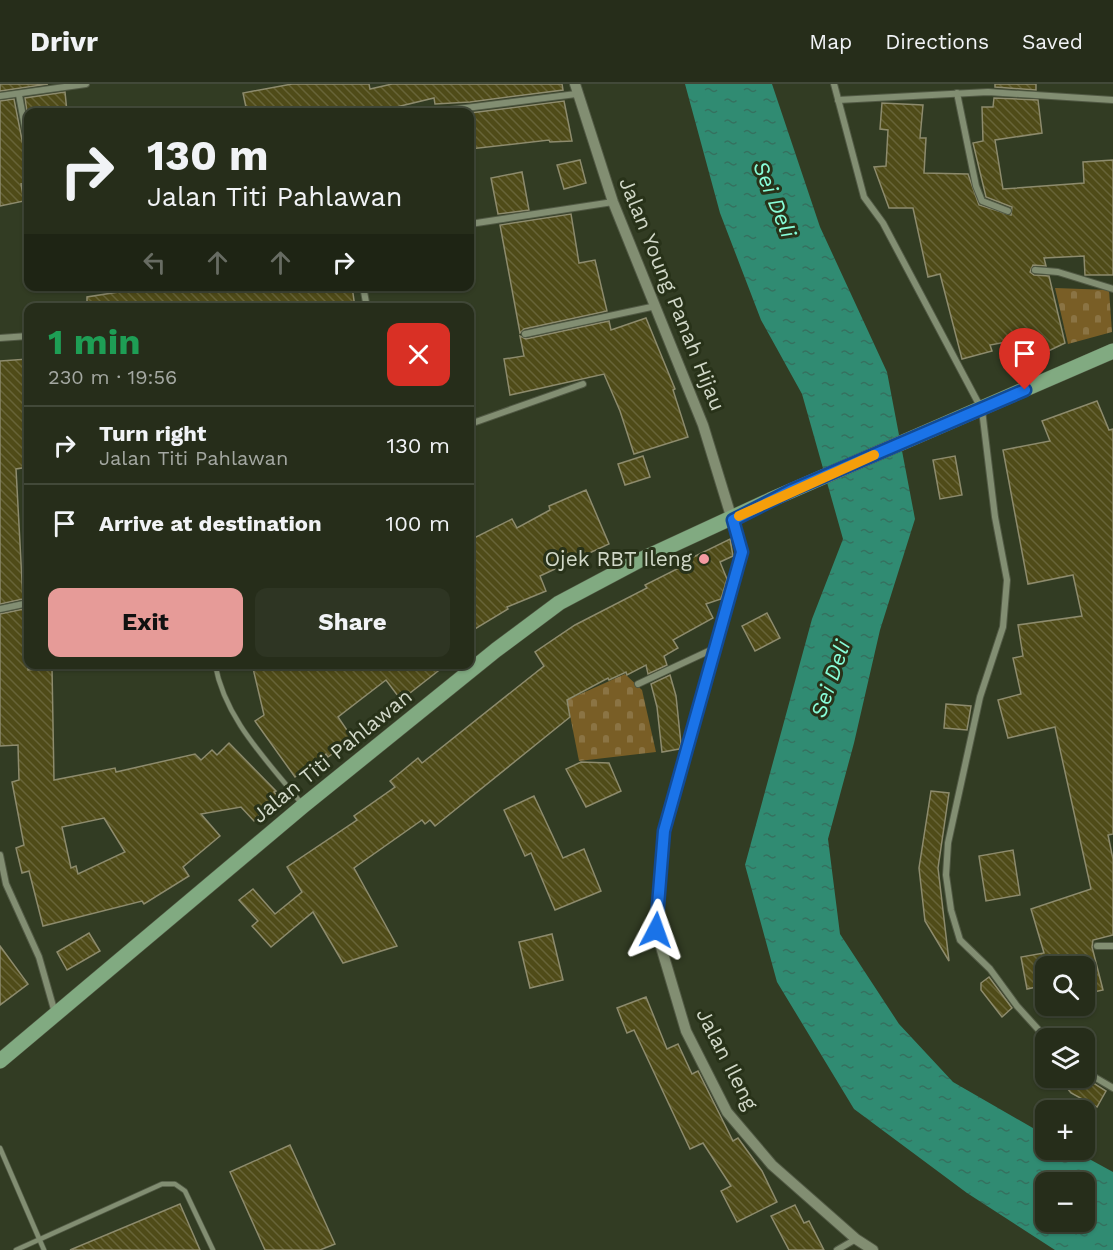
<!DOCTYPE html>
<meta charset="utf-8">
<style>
:root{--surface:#262d1a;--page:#2e3523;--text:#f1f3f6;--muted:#a4a8a2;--line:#424939;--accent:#e69b98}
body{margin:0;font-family:"Work Sans",sans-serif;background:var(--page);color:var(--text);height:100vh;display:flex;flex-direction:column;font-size:22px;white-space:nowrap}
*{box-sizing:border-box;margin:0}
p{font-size:20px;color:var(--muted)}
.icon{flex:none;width:33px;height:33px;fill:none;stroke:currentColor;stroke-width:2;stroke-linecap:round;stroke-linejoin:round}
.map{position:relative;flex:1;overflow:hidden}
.drawer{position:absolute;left:24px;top:219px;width:450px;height:366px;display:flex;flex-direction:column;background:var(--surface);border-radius:12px;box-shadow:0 2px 4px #0004,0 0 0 2px var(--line)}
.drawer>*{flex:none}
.hud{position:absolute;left:24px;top:24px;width:450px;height:183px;border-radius:12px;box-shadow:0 2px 4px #0004,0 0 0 2px var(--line);background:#262d1a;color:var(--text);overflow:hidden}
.fabs{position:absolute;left:1035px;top:872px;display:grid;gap:12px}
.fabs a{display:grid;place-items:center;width:60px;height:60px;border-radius:12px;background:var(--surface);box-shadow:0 2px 4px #0004,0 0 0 2px var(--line);font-size:30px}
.pin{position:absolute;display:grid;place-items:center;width:51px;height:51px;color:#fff;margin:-62px -26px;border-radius:50% 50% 50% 0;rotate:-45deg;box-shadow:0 0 6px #0007}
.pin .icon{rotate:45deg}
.me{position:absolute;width:66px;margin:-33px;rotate:4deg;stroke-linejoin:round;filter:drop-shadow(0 0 4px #0008)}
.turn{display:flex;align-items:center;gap:21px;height:126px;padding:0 24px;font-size:27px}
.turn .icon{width:78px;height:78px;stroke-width:2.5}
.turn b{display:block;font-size:42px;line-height:51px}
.lanes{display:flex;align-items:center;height:57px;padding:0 24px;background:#0003;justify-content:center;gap:30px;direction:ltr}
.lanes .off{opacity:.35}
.round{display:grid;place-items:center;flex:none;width:63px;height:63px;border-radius:12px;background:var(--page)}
.headline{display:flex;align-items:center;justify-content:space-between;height:102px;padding:0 24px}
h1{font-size:36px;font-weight:700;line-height:45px;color:#1e9e55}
.button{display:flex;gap:12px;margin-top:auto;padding:12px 24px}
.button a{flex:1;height:69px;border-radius:12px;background:var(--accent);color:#111;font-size:24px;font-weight:700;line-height:69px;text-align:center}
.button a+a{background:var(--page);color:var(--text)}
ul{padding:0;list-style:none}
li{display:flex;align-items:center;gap:18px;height:78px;padding:0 24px;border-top:2px solid var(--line)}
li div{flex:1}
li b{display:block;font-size:22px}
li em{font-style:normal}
header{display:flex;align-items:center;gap:36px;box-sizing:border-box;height:84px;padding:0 30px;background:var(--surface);border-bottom:2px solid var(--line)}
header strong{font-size:28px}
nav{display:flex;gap:33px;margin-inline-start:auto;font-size:21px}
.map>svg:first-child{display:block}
</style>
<header>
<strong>Drivr</strong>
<nav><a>Map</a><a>Directions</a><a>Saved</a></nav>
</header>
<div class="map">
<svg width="1113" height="1166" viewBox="0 0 1113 1166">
<defs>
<pattern id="cemetery-stones" width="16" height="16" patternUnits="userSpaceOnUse" patternTransform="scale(1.5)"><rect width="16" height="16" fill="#795e26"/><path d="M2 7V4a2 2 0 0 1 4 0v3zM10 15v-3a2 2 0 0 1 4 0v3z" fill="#8b7444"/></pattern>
<pattern id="water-ripples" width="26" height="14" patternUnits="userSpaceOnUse" patternTransform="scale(1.5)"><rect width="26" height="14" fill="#308b72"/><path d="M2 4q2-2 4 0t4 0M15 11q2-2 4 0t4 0" fill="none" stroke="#35715f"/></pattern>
<pattern id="building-back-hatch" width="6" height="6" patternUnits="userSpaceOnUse" patternTransform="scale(1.5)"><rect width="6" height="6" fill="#4f4b18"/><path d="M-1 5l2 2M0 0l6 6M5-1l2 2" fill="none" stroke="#676438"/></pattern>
</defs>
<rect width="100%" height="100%" fill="#323c23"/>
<g fill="url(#cemetery-stones)">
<polygon points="1055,204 1109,206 1112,248 1068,260"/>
<polygon points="625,590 642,606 656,668 579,677 567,616"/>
</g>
<path fill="url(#water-ripples)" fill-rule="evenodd" d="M685 0H772L820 143 887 288 915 435 880 546 854 659 828 755 840 850 899 940 953 998 1045 1051 1046 1065H1071L1113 1088V1166H1055L967 1109 854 1025 777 898 745 781 812 535 843 455 802 310 761 236 720 129ZM1046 1098H1084V1137H1046Z"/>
<g fill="url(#building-back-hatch)" stroke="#8d8b6d" stroke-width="1.5" fill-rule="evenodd">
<polygon points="0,0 48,0 0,7"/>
<polygon points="292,0 369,0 370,5 392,0 562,0 563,6 470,18 435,20 434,14 388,25 359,28 247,28 243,9"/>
<polygon points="995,0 1036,0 1036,6 995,3"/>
<polygon points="65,8 67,28 28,28 28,34 25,14"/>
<polygon points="994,14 1038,16 1042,49 995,56 1003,105 1084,99 1083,78 1113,76 1113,191 1085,191 1084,172 1044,174 1046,182 1033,181 1030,188 1034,191 1049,192 1065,259 1038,272 1033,253 990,261 992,267 962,275 940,190 928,193 913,124 889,124 874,83 886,82 888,46 880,45 882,19 923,21 920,54 926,54 924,89 968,90 979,121 1011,131 1012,123 986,113 973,59 983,57 982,23 993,23"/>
<polygon points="14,15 23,61 28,65 28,99 21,100 24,117 0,122 0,17"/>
<polygon points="564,17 572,57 550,58 549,56 470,65 470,29"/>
<polygon points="580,76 586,99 564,105 557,81"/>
<polygon points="522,88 529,126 498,130 491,94"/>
<polygon points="571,130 579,179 595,176 607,227 524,245 520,249 500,141"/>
<polygon points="131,202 352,202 355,224 304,224 303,219 272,224 87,224 87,213 131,206"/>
<polygon points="646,234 675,305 673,306 688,353 634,370 620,327 604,290 510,311 504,275 524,272 520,252 526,255 609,237 611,246"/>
<polygon points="28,275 28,383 16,385 23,515 0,520 0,277"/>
<polygon points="1097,317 1109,346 1113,345 1113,750 1108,751 1113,775 1113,851 1093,856 1092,863 1103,906 1084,910 1084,882 1048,882 1046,873 1046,901 1027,905 1021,873 1044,869 1031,825 1091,805 1055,643 1008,654 998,616 1021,610 1013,574 1023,572 1018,541 1082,532 1073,491 1028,500 1003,366 1050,357 1042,337"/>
<polygon points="643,372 650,393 625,401 618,380"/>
<polygon points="955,372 962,411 940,415 933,376"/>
<polygon points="586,406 609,460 540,492 546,507 507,523 508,525 470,548 470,456 512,435 517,444 550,426 549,422"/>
<polygon points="730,455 733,472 720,478 727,495 721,515 706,520 713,534 673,556 678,564 664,572 667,581 648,590 646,581 627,591 626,588 609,596 608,594 567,616 570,633 435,742 430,736 425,740 422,736 354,784 397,862 343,879 313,828 271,863 252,842 258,837 239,816 253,805 275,830 302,808 287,783 357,736 354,732 395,703 390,697 418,674 422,679 544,582 535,568 575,541 647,504 645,501 679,484 677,481"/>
<path d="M24 525V537H28V586L52 584 54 696 115 684 116 688 195 670 201 676 212 666 217 671 229 659 276 707 274 708 278 713 254 737 241 723 201 730 220 752 183 783 189 792 144 820 142 817 43 842 29 787 22 789 16 764 24 761 12 698 19 696 18 661 0 662V530ZM104 734 125 768 78 790 76 782 71 784 62 743Z"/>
<polygon points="767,529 780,554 755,567 742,542"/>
<polygon points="252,580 447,580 401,616 386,596 338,633 353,655 328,673 326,670 295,693 255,637 264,631"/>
<polygon points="670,591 676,612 681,660 679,665 662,668 657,623 651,600"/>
<polygon points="946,620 971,622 967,646 944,644"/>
<polygon points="581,678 609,679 621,707 586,723 566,685"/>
<polygon points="931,707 949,709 938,784 949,877 925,837 919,784"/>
<polygon points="534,712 563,774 584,765 601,807 555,826 531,769 525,772 504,726"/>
<polygon points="1013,766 1020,811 986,817 979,772"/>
<polygon points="89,849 100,867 67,886 57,868"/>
<polygon points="552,850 563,896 530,904 519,858"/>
<polygon points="0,862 28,900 0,921"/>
<polygon points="989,893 1012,924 1002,933 981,906 981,899"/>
<polygon points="646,913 667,965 678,960 692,990 698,987 733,1057 738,1054 762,1087 777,1118 737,1138 721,1107 731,1102 703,1059 690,1065 634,946 627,949 617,924"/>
<polygon points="1058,993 1084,993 1106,1007 1097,1023 1071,1009"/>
<polygon points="290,1061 335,1160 320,1166 265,1166 230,1088"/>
<polygon points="180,1120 200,1166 70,1166"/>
<polygon points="795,1121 804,1139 809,1137 824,1166 789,1166 771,1132"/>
</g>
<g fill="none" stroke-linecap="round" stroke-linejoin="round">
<g stroke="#515944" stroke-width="6">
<g id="service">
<path d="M215 580C225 636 268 677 301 719"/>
<polyline points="0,1064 44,1166"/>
<polyline points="16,1166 162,1100 175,1100 185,1107 213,1166"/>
</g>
</g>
<g stroke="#515944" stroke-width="8">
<g id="minor">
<polyline points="834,0 864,113 883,139 982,326 995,433 1007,496 1003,543 980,613 948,759 946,791 951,826 960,856 990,885 1017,922 1046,954"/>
<polyline points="957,9 976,102 982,117 1008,127"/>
<polyline points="19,11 28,60"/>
<polyline points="0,12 86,0"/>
<polyline points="838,16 988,8 1113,16"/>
<polyline points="434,28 576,10"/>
<polyline points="470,140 613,118"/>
<polyline points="1035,186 1058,188 1113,205"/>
<polyline points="363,202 367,224"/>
<polyline points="525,250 656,222"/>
<polyline points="0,254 28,252"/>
<polyline points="470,340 583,300"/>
<polyline points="0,525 28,519"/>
<polyline points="638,600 713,565"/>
<polyline points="0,771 6,800 39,873 55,929"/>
<polyline points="1097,862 1113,862"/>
<polyline points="1084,987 1113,1004"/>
<polyline points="837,1166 856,1155"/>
</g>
</g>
<g stroke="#515944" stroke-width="12">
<polyline id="tertiary" points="575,0 613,118 703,341 742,468 664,747 656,846 686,947 727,1028 772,1081 856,1155 873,1166"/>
</g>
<g stroke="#515944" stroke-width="16">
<polyline id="primary" points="0,977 303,722 496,566 559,519 640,476 770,416 1113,267"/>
</g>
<use href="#service" stroke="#828e72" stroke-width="4.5"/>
<use href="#minor" stroke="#828e72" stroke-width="6"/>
<use href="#tertiary" stroke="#828e72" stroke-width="10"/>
<use href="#primary" stroke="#81aa81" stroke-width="15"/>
</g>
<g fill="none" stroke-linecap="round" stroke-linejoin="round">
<g stroke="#114b97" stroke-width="15">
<polyline id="route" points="656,846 664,747 742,468 733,436 792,406 1025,306"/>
</g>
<use href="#route" stroke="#1a73e8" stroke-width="10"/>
<polyline stroke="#f59e0b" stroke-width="10" points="739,432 874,371"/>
</g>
<circle fill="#f49aa1" stroke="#283219" stroke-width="2" cx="704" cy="475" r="6"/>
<g text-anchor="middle" stroke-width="6" stroke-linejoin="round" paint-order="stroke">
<g font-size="21" fill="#d1d8c8" stroke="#283219">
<text transform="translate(672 210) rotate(68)" y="7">Jalan Young Panah Hijau</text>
<text transform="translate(332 672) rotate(-39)" y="7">Jalan Titi Pahlawan</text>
<text transform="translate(727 975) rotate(63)" y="7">Jalan Ileng</text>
</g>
<g font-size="21" fill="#d1d8c8" stroke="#283219" text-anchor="end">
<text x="692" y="482">Ojek RBT Ileng</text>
</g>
<g font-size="22" font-style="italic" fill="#88fcd8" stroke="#283219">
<text transform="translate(775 115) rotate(68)" y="8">Sei Deli</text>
<text transform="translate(830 595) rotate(-71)" y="8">Sei Deli</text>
</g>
</g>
</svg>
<div class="fabs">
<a><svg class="icon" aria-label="search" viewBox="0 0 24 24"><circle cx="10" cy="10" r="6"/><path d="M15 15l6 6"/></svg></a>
<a><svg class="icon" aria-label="layers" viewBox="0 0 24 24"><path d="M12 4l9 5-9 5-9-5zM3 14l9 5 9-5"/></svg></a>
<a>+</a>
<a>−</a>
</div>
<div class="pin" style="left:1025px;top:306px;background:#d93025"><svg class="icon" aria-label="arrive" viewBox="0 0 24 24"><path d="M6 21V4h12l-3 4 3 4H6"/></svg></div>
<svg class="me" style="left:656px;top:846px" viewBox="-20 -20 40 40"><path d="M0-17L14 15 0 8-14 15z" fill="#1a73e8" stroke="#fff" stroke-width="4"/></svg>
<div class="hud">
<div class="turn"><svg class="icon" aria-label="right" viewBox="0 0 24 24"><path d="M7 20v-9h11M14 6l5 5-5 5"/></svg><div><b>130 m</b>Jalan Titi Pahlawan</div></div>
<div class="lanes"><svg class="icon off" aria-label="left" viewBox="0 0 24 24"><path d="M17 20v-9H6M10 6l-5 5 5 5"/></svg><svg class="icon off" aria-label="ahead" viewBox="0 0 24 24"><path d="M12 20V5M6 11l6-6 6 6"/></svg><svg class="icon off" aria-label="ahead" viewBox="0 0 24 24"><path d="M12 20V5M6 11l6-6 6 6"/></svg><svg class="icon" aria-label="right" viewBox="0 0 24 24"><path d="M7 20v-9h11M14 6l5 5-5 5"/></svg></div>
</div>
<section class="drawer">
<div class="headline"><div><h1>1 min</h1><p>230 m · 19:56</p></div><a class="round" style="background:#d93025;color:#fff"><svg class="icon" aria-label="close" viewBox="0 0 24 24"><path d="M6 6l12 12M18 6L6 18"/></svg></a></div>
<ul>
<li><svg class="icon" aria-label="right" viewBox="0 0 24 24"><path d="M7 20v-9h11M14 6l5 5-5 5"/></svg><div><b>Turn right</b><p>Jalan Titi Pahlawan</p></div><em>130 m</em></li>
<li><svg class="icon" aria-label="arrive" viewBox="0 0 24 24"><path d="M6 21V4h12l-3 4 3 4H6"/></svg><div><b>Arrive at destination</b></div><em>100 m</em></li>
</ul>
<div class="button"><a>Exit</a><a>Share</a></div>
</section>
</div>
